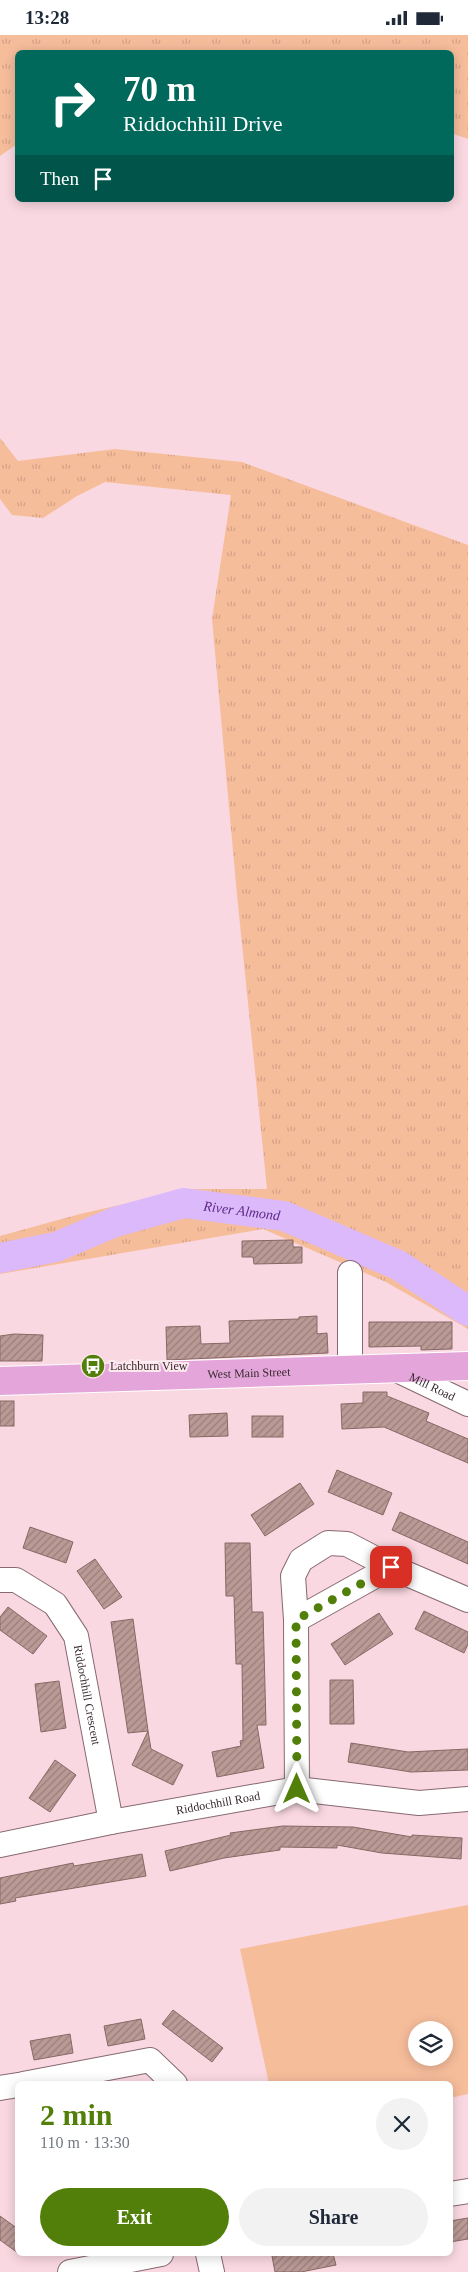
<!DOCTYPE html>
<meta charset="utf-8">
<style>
:root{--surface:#fff;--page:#f2f2f3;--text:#1f2937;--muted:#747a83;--accent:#527f09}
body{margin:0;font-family:"Times New Roman",serif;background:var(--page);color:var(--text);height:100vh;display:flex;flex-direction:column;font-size:19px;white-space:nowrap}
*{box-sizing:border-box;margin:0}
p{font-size:16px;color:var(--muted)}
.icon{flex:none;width:28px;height:28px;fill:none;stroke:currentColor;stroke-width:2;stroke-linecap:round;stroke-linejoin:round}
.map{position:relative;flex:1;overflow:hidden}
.panel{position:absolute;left:15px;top:2046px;width:438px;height:175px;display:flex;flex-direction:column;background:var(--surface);border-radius:8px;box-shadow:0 2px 12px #0003}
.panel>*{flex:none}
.guide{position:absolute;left:15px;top:15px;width:439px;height:152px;border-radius:8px;box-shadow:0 2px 12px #0003;background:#00695c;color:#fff;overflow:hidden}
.tools{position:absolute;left:408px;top:1986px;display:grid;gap:10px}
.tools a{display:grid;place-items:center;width:45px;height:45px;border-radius:50%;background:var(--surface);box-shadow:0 2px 12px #0003;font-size:25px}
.pin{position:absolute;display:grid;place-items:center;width:42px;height:42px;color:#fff;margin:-21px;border-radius:10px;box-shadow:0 2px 8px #0006}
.me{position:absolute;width:55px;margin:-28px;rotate:0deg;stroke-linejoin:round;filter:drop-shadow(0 0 4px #0008)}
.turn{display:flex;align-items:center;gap:18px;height:105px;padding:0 25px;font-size:22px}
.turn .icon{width:65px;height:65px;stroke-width:2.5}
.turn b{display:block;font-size:35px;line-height:42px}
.then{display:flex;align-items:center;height:48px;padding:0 25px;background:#0003;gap:10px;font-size:19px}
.round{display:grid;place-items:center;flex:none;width:52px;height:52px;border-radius:26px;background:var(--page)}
.head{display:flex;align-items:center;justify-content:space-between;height:85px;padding:0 25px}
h1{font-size:30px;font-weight:700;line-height:38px;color:var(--accent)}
.action{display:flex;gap:10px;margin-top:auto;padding:10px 25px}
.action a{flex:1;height:58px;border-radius:30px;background:var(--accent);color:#fff;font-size:20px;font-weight:700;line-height:58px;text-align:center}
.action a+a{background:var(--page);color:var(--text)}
.status{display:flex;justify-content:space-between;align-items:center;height:35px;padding:0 25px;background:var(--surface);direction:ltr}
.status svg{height:14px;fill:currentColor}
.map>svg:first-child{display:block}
</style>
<div class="status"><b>13:28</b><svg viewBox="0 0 49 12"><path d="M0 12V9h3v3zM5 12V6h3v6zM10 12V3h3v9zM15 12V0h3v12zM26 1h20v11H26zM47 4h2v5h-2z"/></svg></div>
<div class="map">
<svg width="468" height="2237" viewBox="0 0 468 2237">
<defs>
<pattern id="grass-tufts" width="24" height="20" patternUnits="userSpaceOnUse" patternTransform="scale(1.25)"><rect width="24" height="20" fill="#f6bd9b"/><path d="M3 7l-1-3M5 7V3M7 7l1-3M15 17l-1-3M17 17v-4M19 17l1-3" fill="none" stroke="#d4a286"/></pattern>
<pattern id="building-hatch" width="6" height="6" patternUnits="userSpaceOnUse" patternTransform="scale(1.25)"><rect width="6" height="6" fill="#bb9a96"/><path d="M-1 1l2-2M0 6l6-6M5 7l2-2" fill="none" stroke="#997e7b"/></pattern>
</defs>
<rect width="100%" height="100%" fill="#fad8e1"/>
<g fill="url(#grass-tufts)">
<polygon points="0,0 468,0 468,104 451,98 451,18 18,18 17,109 0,121"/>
<polygon points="0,403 18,426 115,414 242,427 468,510 468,1294 386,1247 263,1194 0,1239 0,1201 80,1179 190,1154 267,1154 237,860 212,584 231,460 105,447 77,461 43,483 12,480 0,464"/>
</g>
<path fill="#f6bd9b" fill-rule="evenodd" d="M468 1870V2059L450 2063V2049H269L240 1914ZM416 1995H444V2022H416Z"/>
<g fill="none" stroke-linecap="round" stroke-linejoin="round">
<path stroke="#dbb9fb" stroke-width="30" id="s1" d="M0 1223 56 1212 115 1187 184 1168 284 1181 398 1230 468 1276"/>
</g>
<g fill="url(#building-hatch)" stroke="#876865">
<polygon points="293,1205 293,1212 302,1212 302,1228 254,1229 253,1222 242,1222 242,1206"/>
<polygon points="317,1281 317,1299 327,1298 328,1318 167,1325 166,1292 200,1291 201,1309 230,1308 229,1286 299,1284 299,1282"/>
<polygon points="369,1287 452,1287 452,1314 421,1315 421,1311 369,1312"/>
<polygon points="14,1299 43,1300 42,1326 0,1326 0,1301"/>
<polygon points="363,1357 387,1357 387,1361 429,1378 426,1386 468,1404 468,1428 384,1392 342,1394 341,1369 363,1368"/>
<rect x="0" y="1366" width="14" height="25"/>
<polygon points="227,1378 228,1401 190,1402 189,1380"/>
<rect x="252" y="1381" width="31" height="21"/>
<polygon points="337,1435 392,1458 383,1480 328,1457"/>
<polygon points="300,1448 314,1469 265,1501 251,1480"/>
<polygon points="400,1477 468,1507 468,1529 392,1495"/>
<polygon points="30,1492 73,1507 66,1528 23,1513"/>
<polygon points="225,1508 250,1508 252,1577 263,1577 266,1690 257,1690 264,1733 217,1742 212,1717 241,1711 240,1706 243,1705 242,1629 236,1629 234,1561 226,1561"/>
<polygon points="95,1524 122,1562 104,1574 77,1536"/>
<polygon points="8,1572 47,1601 33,1619 0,1595 0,1582"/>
<polygon points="424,1576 468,1597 468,1609 464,1618 415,1594"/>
<polygon points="379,1578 393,1599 345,1630 331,1609"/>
<polygon points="133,1584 148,1696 128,1698 111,1587"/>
<polygon points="330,1645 353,1645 354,1689 330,1689"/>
<polygon points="59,1646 66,1693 41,1697 35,1649"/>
<polygon points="148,1696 151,1714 183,1730 173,1750 132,1730"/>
<polygon points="351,1708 408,1717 468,1714 468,1735 411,1737 348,1727"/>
<polygon points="55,1725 76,1740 50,1777 29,1763"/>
<polygon points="283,1791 353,1792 412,1802 412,1800 462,1803 461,1824 382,1818 337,1810 337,1813 280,1812 280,1815 224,1823 170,1836 165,1816 231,1800 230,1798"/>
<polygon points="142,1819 146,1841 15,1863 16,1866 0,1869 0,1843 73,1828 74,1831"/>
<polygon points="173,1975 223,2013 212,2027 162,1989"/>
<polygon points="141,1984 145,2004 108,2011 104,1991"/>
<polygon points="70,1999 73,2018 34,2025 30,2006"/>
<polygon points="0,2181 18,2194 18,2218 0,2205"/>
<polygon points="468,2183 468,2204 450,2207 450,2186"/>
<polygon points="284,2219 333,2219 336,2230 301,2237 275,2237 272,2221"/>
</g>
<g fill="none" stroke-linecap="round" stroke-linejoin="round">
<g stroke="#876971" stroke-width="26">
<g id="minor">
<polyline points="350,1238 350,1336"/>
<path id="s2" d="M397 1335 468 1369"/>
<path id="s3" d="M0 1545H16L55 1569 76 1601 111 1787"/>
<polyline points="296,1585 293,1541 301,1525 328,1508 347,1509 391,1532"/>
<polyline points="297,1754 296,1585 391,1532 468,1565"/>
<path id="s4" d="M0 1810 111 1787 297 1754 419 1768 468 1764"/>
<polyline points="23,2049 150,2025 175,2049"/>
<polyline points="0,2053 18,2050"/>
<polyline points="450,2159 468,2156"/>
<polyline points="208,2219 212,2237"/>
<polyline points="70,2237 161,2219"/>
</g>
</g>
<g stroke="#fff" stroke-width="30">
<g id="major">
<path id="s5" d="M0 1346 468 1331"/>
</g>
</g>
<use href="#minor" stroke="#fff" stroke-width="24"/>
<use href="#major" stroke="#e4a6da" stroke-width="28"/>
</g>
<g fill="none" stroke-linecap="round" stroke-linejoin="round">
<polyline stroke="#527f09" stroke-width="9" stroke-dasharray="0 16.2" points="297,1754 296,1585 391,1532"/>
</g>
<defs>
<g id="bus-disc" transform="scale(1.25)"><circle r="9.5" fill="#527f09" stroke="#fee9ef"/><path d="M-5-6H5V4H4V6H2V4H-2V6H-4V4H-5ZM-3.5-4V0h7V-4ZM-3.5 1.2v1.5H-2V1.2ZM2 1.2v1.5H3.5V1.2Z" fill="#fff"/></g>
</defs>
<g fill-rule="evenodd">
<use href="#bus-disc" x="93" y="1331"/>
</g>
<g text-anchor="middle" stroke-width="4" stroke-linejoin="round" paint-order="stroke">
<g font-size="12" fill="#36292d" stroke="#fee9ef" text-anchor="start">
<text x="110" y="1335">Latchburn View</text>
</g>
<g font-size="12" fill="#36292d" stroke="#fee9ef">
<text dy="4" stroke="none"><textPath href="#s5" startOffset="249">West Main Street</textPath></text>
<text dy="4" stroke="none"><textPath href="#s2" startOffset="39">Mill Road</textPath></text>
<text dy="4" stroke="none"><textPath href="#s3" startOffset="160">Riddochhill Crescent</textPath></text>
<text dy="4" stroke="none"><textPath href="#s4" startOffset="222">Riddochhill Road</textPath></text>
</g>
<g font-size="14" font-style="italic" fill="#5f2987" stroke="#fee9ef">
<text dy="5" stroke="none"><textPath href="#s1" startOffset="251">River Almond</textPath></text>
</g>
</g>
</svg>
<div class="tools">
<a><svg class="icon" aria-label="layers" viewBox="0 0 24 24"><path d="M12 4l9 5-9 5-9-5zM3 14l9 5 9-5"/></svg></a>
</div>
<div class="pin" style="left:391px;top:1532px;background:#d93025"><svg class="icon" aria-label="arrive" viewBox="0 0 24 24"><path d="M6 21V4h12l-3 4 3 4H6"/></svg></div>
<svg class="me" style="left:297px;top:1754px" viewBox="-20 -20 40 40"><path d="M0-17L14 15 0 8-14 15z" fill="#527f09" stroke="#fff" stroke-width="4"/></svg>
<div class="guide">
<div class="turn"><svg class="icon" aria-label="right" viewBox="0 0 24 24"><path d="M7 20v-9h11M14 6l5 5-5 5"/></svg><div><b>70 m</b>Riddochhill Drive</div></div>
<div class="then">Then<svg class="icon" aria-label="arrive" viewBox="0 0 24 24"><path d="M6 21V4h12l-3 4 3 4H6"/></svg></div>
</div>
<section class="panel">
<div class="head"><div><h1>2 min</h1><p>110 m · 13:30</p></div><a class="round"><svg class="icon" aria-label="close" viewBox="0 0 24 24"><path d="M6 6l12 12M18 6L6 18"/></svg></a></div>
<div class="action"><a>Exit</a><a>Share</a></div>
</section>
</div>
